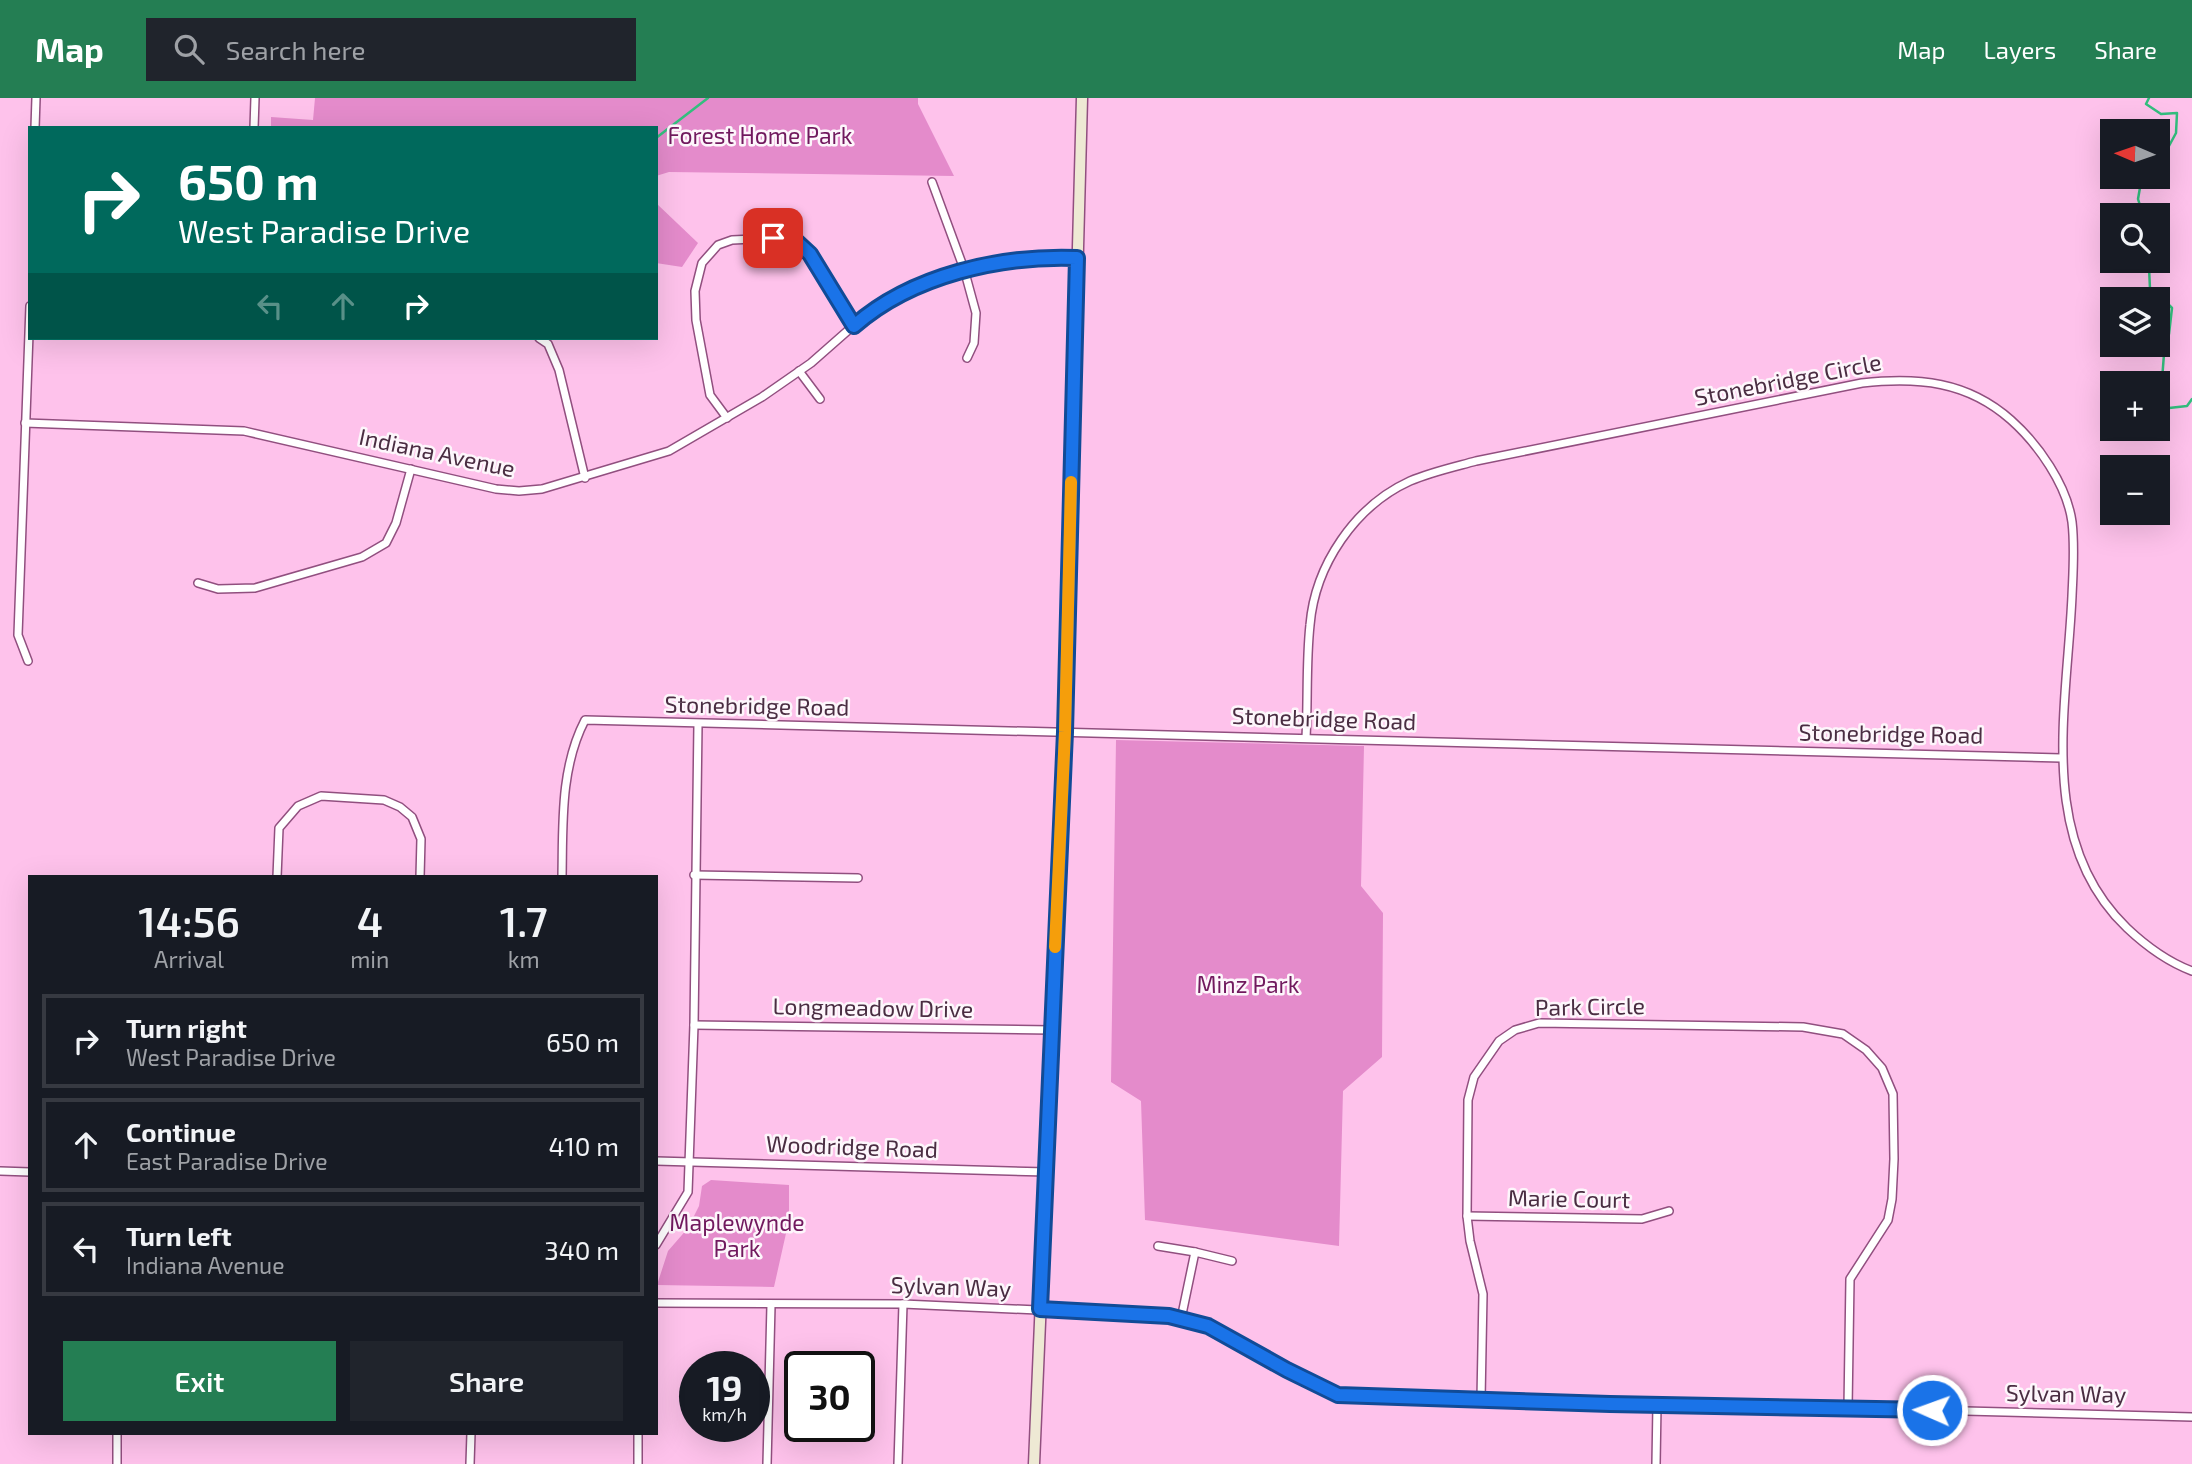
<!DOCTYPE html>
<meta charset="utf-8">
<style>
:root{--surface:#171b24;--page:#20242c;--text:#f1f3f6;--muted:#9ea1a6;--line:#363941;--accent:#247e53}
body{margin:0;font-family:"Exo 2",sans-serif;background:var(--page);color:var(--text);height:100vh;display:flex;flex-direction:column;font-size:26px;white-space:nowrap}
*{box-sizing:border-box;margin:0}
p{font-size:23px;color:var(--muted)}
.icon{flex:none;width:38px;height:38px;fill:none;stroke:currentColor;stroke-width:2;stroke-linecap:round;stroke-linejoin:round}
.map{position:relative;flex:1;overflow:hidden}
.side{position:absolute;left:28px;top:777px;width:630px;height:560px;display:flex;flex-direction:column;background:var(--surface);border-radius:0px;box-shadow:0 7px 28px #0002}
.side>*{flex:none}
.banner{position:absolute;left:28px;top:28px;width:630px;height:214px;border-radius:0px;box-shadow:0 7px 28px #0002;background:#00695c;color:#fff;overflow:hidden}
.needle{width:46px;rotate:272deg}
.fabs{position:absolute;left:2100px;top:21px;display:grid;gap:14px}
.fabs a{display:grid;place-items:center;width:70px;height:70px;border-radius:0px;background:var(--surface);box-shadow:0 7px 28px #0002;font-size:35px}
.speed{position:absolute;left:679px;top:1253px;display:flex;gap:14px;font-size:35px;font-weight:700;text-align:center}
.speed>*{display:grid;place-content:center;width:91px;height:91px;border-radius:50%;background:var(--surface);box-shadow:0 7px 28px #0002;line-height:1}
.speed small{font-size:18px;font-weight:400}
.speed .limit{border:4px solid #111;border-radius:10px;background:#fff;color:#111}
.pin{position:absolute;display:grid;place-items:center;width:60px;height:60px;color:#fff;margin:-30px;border-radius:14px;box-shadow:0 4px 10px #0006}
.me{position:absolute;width:77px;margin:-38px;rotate:272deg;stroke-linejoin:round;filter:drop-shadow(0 0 5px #0008)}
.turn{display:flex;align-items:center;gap:24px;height:147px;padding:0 35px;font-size:32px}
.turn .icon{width:91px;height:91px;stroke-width:2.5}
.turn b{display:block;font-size:49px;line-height:60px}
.lanes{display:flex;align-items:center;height:66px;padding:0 35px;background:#0003;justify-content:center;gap:35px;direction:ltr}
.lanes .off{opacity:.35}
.eta{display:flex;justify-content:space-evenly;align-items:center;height:119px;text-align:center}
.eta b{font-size:42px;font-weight:600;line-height:49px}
.cta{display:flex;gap:14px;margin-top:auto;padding:14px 35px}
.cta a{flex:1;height:80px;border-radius:0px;background:var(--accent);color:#fff;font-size:28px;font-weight:600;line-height:80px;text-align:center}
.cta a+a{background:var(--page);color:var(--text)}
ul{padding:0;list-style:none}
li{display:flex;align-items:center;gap:21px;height:94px;margin:0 14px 10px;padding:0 21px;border:4px solid var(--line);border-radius:0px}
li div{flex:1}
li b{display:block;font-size:26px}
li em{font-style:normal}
header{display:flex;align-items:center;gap:42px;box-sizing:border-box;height:98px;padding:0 35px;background:var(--accent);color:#fff}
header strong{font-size:33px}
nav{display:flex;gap:38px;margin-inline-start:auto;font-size:24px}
.search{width:490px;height:63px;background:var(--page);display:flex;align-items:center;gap:18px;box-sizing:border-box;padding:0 24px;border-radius:0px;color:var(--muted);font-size:26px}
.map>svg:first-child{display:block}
</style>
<header>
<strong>Map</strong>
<div class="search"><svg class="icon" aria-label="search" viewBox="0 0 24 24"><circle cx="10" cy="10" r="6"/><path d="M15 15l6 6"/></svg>Search here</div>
<nav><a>Map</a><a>Layers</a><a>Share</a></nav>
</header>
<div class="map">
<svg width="2192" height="1366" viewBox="0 0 2192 1366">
<rect width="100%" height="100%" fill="#fec2eb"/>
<g fill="#e48bcb">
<polygon points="315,0 918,0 918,6 954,78 669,74 656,78 656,30 271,30 271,19 313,22"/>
<polygon points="656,105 698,145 682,169 656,165"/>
<polygon points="1116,642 1364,648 1361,788 1383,815 1382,959 1343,993 1339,1148 1145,1122 1141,1003 1111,984"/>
<polygon points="711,1082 789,1087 789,1122 774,1189 657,1187 668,1153 688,1130 699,1108 702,1088"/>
</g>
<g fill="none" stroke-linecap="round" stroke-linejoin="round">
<g stroke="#33be7e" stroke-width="2.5">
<polyline points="656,40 708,0"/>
<polyline points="2143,117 2138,101 2141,84 2164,79 2163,59 2176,35 2177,15 2161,16 2146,6 2149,0"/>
<polyline points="2135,201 2150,191 2149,169 2144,163"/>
<polyline points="2158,206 2164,202 2172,210 2169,236 2158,241"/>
<polyline points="2157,247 2164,256 2161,295 2169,310 2187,308 2192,301"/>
</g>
<g stroke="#914f7f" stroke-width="10">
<g id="street">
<polyline points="35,30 36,0"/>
<polyline points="254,30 255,0"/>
<polyline points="932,84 964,171 976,215 974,245 967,260"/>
<polyline points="539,240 548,246 559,272 585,380"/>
<polyline points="799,273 820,301"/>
<polyline points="727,320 710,297 696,222 695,193 702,165 718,147 732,142 773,140 797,144 810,156 854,228"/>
<polyline points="25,325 244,333 496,391 519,393 542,391 669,353 762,299 811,265 861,221 894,199 926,186 964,171 999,164 1077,160"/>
<polyline points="198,485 218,491 255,490 362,459 386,445 396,425 411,371"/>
<polyline points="28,563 18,537 30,208"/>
<path d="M1306 640C1308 602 1306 564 1310 527 1315 467 1355 408 1410 383 1431 374 1454 369 1476 363L1862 285C1918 279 1967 283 2011 322 2038 346 2067 387 2072 424 2075 449 2073 474 2072 498 2067 610 2036 743 2127 830 2145 847 2168 864 2192 873"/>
<polyline points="694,777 858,780"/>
<polyline points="277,779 279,730 298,708 321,698 384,702 400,709 412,719 421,741 420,779"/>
<path d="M562 779C563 727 560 670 585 622L2061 660"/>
<polyline points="694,927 1052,932"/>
<polyline points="656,1063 1047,1074"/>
<polyline points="0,1073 30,1074"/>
<polyline points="1467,1118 1642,1121 1669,1113"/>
<polyline points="656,1147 688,1094 694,927 698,626"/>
<polyline points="1158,1148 1195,1154"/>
<polyline points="656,1205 903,1206 1169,1218 1207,1228 1287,1272 1338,1297 1610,1306 1848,1310 2192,1319"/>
<polyline points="1181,1221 1195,1154 1232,1163"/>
<polyline points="1481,1301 1483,1196 1470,1143 1467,1118 1468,1002 1474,979 1499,943 1515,932 1539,925 1803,929 1843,936 1866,952 1882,970 1893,996 1894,1061 1892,1101 1888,1122 1850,1181 1848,1310"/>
<polyline points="117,1366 117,1335"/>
<polyline points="470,1366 471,1335"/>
<polyline points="638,1366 638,1335"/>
<polyline points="767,1366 771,1207"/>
<polyline points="898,1366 903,1206"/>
<polyline points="1656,1366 1657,1307"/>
</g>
</g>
<g stroke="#914f7f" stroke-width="13">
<polyline id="secondary" points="1034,1366 1065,634 1082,0"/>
</g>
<use href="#street" stroke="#fff" stroke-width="7"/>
<use href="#secondary" stroke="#eee9d4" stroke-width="10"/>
</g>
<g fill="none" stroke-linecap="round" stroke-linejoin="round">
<g stroke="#114b97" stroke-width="18">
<path id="route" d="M773 140 797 144 810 156 854 228C912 177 1001 157 1077 160L1065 634 1040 1211 1169 1218 1208 1228 1287 1272 1338 1297 1610 1306 1932 1312"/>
</g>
<use href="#route" stroke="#1a73e8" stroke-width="12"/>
<polyline stroke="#f59e0b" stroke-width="12" points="1055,849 1065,634 1071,384"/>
</g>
<g text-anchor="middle" stroke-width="5" stroke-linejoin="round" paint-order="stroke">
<g font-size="23" fill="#71195e" stroke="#fdf6fb">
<text x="760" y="46">Forest Home Park</text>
<text x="1248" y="895">Minz Park</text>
<text x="737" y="1133">Maplewynde<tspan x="737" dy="26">Park</tspan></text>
</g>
<g font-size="23" fill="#4a2d42" stroke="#fdf6fb">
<text transform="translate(1788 282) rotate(-11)" y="8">Stonebridge Circle</text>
<text transform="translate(437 355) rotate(12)" y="8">Indiana Avenue</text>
<text transform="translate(757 608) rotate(1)" y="8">Stonebridge Road</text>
<text transform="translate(1324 621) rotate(2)" y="8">Stonebridge Road</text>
<text transform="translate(1891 636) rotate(1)" y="8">Stonebridge Road</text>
<text transform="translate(1590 909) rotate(-1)" y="8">Park Circle</text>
<text transform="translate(873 910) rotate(1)" y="8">Longmeadow Drive</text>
<text transform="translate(852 1049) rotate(2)" y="8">Woodridge Road</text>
<text transform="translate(1569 1101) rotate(1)" y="8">Marie Court</text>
<text transform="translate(951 1189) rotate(2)" y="8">Sylvan Way</text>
<text transform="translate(2066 1296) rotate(1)" y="8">Sylvan Way</text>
</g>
</g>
</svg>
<div class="fabs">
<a><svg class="needle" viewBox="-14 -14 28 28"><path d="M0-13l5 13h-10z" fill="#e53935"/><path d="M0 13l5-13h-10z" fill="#9ea1a6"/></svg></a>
<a><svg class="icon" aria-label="search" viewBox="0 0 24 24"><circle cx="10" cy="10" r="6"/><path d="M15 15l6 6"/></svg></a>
<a><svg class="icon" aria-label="layers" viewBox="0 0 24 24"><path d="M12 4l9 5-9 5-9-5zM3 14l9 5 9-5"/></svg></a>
<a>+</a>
<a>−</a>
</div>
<div class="speed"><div>19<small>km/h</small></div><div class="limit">30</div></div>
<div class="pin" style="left:773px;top:140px;background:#d93025"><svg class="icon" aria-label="arrive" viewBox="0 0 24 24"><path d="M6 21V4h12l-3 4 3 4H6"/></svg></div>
<svg class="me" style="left:1932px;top:1312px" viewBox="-20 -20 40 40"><circle r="17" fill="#1a73e8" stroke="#fff" stroke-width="3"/><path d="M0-11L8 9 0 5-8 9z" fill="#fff"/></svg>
<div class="banner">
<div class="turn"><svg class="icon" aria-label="right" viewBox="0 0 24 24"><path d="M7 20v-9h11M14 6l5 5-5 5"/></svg><div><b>650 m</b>West Paradise Drive</div></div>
<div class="lanes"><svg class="icon off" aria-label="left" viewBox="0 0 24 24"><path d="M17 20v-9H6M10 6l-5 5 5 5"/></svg><svg class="icon off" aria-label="ahead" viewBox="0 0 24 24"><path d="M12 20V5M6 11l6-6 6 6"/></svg><svg class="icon" aria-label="right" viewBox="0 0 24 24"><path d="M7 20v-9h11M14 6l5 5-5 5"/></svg></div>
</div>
<section class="side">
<div class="eta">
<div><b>14:56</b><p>Arrival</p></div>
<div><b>4</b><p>min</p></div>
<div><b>1.7</b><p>km</p></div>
</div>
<ul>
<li><svg class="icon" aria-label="right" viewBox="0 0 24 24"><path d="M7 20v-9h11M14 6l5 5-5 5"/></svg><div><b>Turn right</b><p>West Paradise Drive</p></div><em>650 m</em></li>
<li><svg class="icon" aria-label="ahead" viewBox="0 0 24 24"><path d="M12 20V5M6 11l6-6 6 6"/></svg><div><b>Continue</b><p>East Paradise Drive</p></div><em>410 m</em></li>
<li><svg class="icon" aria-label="left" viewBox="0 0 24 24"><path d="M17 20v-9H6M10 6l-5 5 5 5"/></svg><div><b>Turn left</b><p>Indiana Avenue</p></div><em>340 m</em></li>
</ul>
<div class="cta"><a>Exit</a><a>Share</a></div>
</section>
</div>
